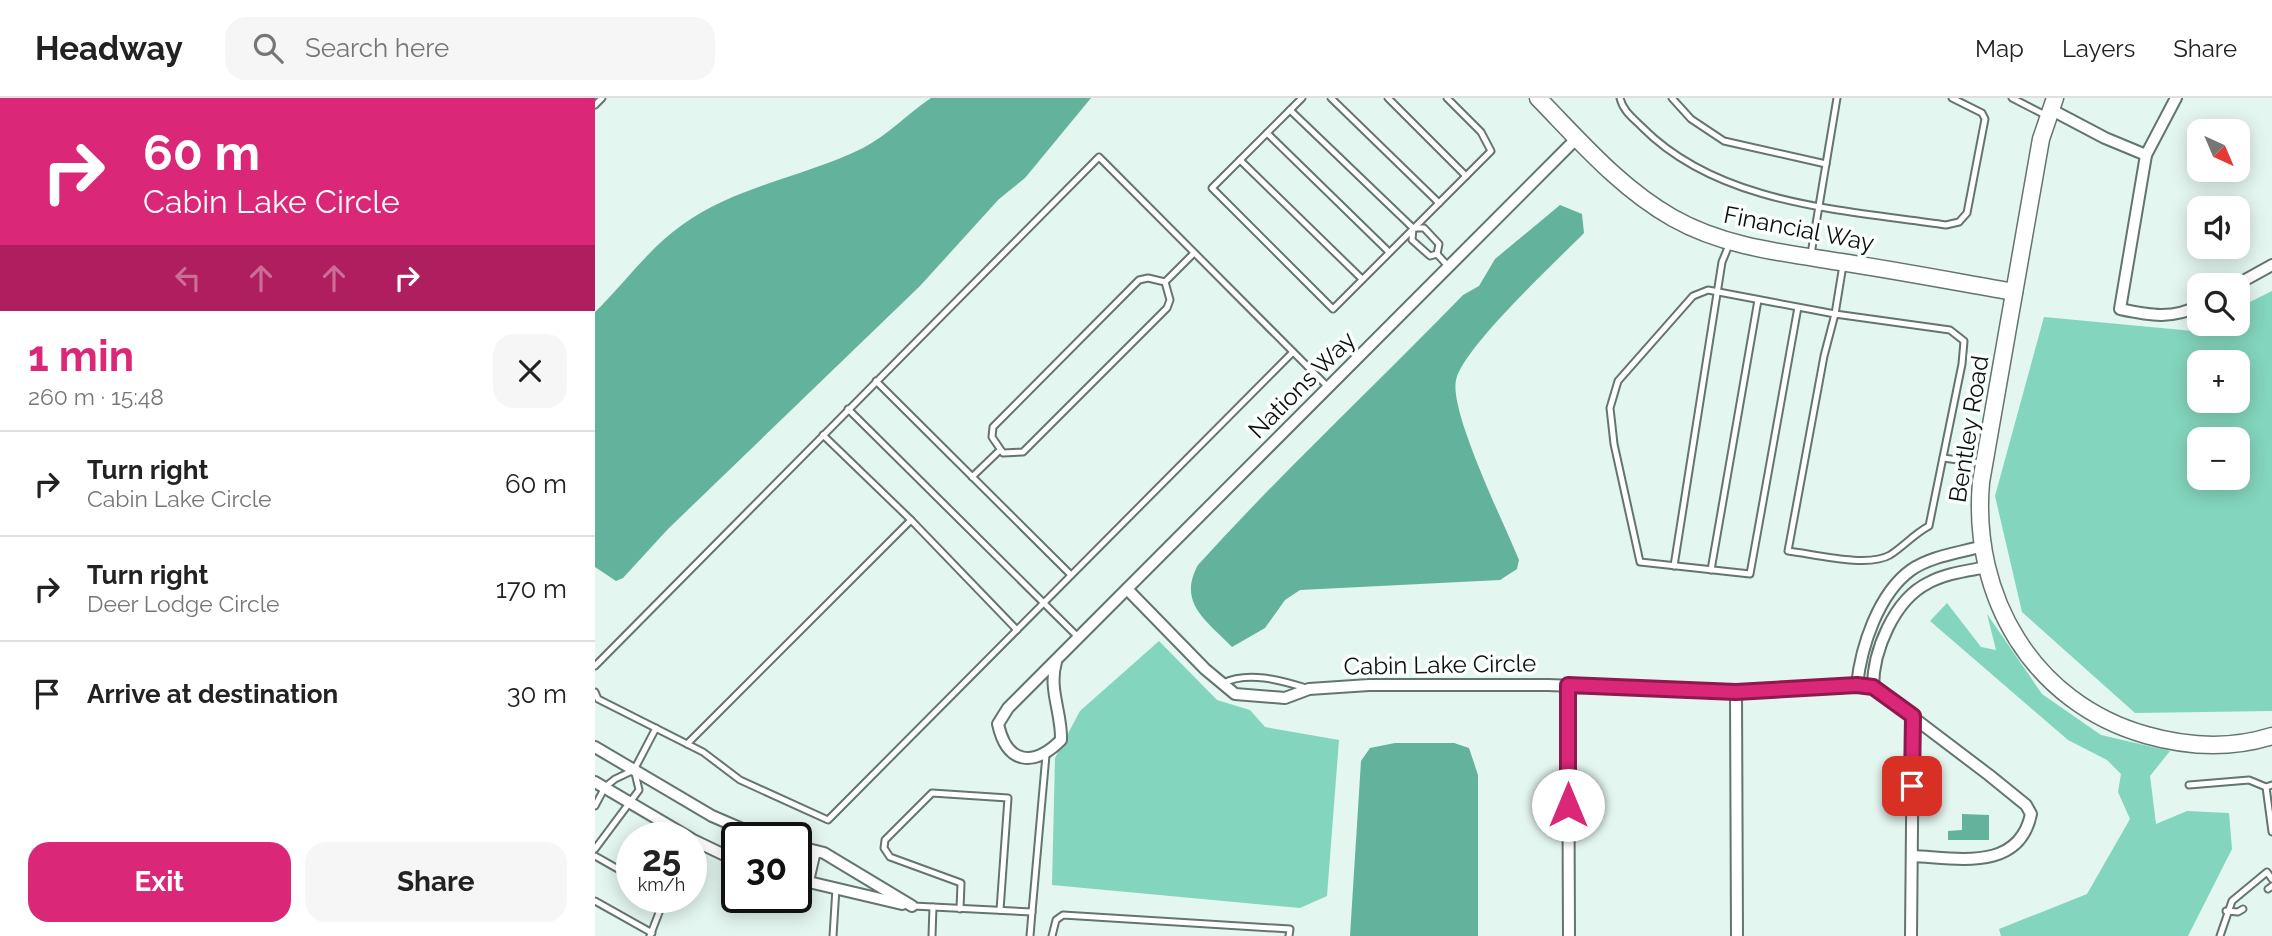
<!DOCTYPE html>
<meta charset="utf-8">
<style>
:root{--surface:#fff;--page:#f6f6f6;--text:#222;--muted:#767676;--line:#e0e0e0;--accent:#db2777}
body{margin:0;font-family:Raleway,sans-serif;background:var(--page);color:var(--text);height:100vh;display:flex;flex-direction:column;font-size:26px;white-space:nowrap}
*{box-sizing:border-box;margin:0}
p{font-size:23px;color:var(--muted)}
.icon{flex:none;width:38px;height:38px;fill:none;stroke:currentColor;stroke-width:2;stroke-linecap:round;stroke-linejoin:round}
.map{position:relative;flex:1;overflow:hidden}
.drawer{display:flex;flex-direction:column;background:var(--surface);width:595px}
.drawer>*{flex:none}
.top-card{background:#db2777;color:#fff;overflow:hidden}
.needle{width:46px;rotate:136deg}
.controls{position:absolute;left:1592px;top:21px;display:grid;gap:14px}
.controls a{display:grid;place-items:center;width:63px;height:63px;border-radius:14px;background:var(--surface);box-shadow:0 4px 18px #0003;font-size:35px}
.speed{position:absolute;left:21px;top:724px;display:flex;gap:14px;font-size:35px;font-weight:700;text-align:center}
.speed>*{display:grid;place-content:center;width:91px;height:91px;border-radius:50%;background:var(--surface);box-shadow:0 4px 18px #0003;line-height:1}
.speed small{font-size:18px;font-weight:400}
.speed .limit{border:4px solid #111;border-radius:10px;background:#fff;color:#111}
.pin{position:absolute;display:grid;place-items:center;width:60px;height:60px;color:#fff;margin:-30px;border-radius:14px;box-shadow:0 4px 10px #0006}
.me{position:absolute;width:77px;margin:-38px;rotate:0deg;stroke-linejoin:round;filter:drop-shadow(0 0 5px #0008)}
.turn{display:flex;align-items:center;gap:24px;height:147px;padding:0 28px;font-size:32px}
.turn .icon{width:91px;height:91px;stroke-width:2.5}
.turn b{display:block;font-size:49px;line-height:60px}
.lanes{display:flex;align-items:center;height:66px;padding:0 28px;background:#0003;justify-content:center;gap:35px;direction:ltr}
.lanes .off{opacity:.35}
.round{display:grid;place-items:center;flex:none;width:74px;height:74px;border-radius:21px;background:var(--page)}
.head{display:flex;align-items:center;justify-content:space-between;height:119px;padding:0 28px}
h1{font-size:42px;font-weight:700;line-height:52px;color:var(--accent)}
.primary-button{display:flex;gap:14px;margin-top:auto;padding:14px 28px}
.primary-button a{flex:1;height:80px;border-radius:21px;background:var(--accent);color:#fff;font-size:28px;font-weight:700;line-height:80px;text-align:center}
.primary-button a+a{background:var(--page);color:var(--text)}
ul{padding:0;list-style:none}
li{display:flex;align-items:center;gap:21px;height:105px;padding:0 28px;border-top:2px solid var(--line)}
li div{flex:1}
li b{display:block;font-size:26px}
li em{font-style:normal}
header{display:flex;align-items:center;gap:42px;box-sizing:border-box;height:98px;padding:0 35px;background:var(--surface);border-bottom:2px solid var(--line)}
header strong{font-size:33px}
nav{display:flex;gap:38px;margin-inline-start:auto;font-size:24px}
.search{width:490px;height:63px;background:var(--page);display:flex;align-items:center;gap:18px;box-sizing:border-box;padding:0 24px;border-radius:21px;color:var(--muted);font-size:26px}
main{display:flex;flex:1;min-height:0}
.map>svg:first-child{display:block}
</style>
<header>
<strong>Headway</strong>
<div class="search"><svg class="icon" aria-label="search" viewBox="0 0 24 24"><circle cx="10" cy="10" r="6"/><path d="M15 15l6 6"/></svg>Search here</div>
<nav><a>Map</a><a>Layers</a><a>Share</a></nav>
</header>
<main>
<section class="drawer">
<div class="top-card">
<div class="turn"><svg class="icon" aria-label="right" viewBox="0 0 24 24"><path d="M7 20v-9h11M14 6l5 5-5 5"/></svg><div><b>60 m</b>Cabin Lake Circle</div></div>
<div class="lanes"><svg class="icon off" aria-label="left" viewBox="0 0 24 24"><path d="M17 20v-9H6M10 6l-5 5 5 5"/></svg><svg class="icon off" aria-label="ahead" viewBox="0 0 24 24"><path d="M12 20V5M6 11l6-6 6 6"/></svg><svg class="icon off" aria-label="ahead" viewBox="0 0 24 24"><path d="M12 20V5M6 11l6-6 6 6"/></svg><svg class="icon" aria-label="right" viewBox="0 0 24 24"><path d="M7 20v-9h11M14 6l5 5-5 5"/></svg></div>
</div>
<div class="head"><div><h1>1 min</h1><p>260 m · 15:48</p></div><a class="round"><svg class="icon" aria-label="close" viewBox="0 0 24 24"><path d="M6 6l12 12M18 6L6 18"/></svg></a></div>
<ul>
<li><svg class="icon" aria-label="right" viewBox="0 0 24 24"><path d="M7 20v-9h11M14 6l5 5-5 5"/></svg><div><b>Turn right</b><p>Cabin Lake Circle</p></div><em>60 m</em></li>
<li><svg class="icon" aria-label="right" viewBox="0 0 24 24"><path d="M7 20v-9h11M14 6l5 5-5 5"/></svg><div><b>Turn right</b><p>Deer Lodge Circle</p></div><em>170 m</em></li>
<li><svg class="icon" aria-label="arrive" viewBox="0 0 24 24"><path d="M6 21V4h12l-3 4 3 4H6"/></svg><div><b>Arrive at destination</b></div><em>30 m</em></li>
</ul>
<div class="primary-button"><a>Exit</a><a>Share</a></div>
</section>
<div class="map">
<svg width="1677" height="838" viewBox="0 0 1677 838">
<rect width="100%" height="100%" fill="#e3f6ef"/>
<g fill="#84d5bd" fill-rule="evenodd">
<path d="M1677 193V613L1540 615 1427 514 1400 398 1449 219 1598 233 1612 226H1643V210ZM1605 264H1643V303H1605ZM1605 341H1643V380H1605Z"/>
<polygon points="1352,505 1386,549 1401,552 1392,516 1447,596 1506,637 1575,653 1555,678 1561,726 1592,713 1634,715 1637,751 1593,838 1406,838 1404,831 1492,796 1535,721 1523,694 1526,676 1512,662 1473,642 1335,523"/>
<polygon points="564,543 622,602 655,612 670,629 744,642 732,798 705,810 457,787 460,660 485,613"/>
</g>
<g fill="#63b39c">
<path d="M336 0H496L430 80 404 101 325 188 73 431 28 480 21 483 0 469V214C29 186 54 150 87 127 141 88 209 79 268 50 293 37 312 16 336 0Z"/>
<path d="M965 107 987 116 989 135C962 163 868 249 861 282 854 314 910 427 924 462L922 471 905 482 705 492 690 502 670 530 637 549C612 523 582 505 603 467 688 373 780 288 868 197L884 188 900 161Z"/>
<polygon points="800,645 859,645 874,650 883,677 883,838 755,838 766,663 775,650"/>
<polygon points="1367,716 1394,717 1394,742 1353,742 1353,733 1367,732"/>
</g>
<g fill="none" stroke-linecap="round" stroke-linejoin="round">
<g stroke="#64746e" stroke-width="9">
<g id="lane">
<polyline points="707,0 617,90 738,211 896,53 886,34 852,0"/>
<polyline points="736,0 844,105"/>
<polyline points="793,0 871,78"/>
<path d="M1025 0C1028 13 1038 20 1047 29 1124 107 1249 112 1351 127L1364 124 1372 115 1390 21 1387 15 1357 0"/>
<polyline points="1077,0 1096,21 1129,43 1231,66"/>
<polyline points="1417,0 1452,18"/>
<polyline points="0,7 7,0"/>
<polyline points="695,12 818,130 829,130 844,146 842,156"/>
<polyline points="672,35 794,154"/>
<polyline points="645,62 767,181"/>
<polyline points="818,130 817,142 835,158 842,156 853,168"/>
<polyline points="1216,156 1242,0"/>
<polyline points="570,184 553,180 544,182 398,329 397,339 408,355 428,354 572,210 575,202 570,184 599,155"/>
<path d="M1203 209 1155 476 1045 464 1019 346 1015 310 1023 283 1098 198 1113 192 1240 216 1229 258 1193 453C1219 456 1273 470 1295 457 1309 448 1319 436 1334 428L1367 266 1369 243 1355 232 1240 216 1248 167"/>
<polyline points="281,283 476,477"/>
<polyline points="253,311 484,540"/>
<polyline points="1348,360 1386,365"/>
<polyline points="377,379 405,352"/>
<polyline points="316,422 422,532"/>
<polyline points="1079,468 1127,164 1134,147"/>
<polyline points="1116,472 1163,202"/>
<polyline points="0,568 504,59 734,290"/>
<path d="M628 585C653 573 685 582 711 590"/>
<polyline points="0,594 3,601 108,654 145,682 233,722 698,254"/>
<polyline points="92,646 316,422 228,337"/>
<polyline points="1594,687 1654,682 1671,689"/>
<polyline points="1677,687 1671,689 1677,734"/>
<polyline points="0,708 10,689 20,681 39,672 61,630"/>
<polyline points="0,751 44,692 40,675"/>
<polyline points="0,758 37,779"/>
<polyline points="1673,791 1677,788"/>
<polyline points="0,803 57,835"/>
<polyline points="318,808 437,814 451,657"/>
<polyline points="365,811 366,785 295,759 289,750 290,742 337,695 413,700 405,812"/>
<polyline points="1631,813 1643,814 1648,811"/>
<polyline points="55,838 65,812 61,800"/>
<polyline points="238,838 241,790"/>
<polyline points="337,838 338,809"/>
<polyline points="435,838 437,814"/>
<polyline points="457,838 461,822 468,817 695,831 694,838"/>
<polyline points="1625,838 1637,803 1672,774 1677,781"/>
</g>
</g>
<g stroke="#64746e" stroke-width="14">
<g id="street">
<path d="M1581 0 1551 57 1525 211C1554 217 1578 222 1605 207"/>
<polyline points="1455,11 1510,40 1551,57"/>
<polyline points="1641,187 1677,167"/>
<path d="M532 491 610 571 640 596 690 600 714 591 774 587H953L1141 594 1262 587 1278 589 1394 677 1431 707 1436 716C1424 774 1362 760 1318 758"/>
<path d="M461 564C453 591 467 615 466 642 439 669 412 667 403 626L413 610 982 40"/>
<polyline points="973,587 974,838"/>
<path d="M1262 587C1266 549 1283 496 1316 472 1336 458 1364 455 1388 448"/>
<path d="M1278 589C1278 553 1299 502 1333 485 1351 475 1372 473 1392 469"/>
<polyline points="1141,594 1142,838"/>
<polyline points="0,649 117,718 168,740"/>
<polyline points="0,684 95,740"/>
<polyline points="96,741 142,763"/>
<polyline points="201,748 229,755 317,808"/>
<polyline points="201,781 307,806"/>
<polyline points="213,783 220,753"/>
<polyline points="1316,838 1318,618"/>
</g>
</g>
<g stroke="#64746e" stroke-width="19">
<g id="secondary">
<path d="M943 0C985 43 1025 90 1078 120 1129 149 1189 155 1246 164 1304 173 1362 184 1419 194"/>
<path d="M1460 0 1446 41 1386 384C1376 499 1438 605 1551 637 1593 649 1636 651 1677 638"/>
</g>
</g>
<use href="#lane" stroke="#fff" stroke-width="5"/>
<use href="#street" stroke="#fff" stroke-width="10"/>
<use href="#secondary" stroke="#fff" stroke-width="16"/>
</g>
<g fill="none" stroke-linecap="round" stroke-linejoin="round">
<g stroke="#8e194d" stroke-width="18">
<polyline id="route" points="973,707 973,587 1141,594 1262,587 1278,589 1318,618 1317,688"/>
</g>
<use href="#route" stroke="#db2777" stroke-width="12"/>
</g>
<g text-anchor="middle" stroke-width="7" stroke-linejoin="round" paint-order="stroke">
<g font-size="24" fill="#0b110f" stroke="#fbfffe">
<text transform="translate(1204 131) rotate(11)" y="8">Financial Way</text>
<text transform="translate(707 287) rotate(-45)" y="8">Nations Way</text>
<text transform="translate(1374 331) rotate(-81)" y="8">Bentley Road</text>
<text transform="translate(845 567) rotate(-1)" y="8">Cabin Lake Circle</text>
</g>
</g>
</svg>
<div class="controls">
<a><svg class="needle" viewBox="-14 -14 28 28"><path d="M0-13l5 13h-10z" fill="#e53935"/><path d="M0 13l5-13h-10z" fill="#767676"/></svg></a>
<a><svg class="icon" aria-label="sound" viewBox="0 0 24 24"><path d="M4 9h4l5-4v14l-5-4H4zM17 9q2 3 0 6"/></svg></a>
<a><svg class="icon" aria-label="search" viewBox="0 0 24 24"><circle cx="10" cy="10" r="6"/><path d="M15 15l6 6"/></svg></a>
<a>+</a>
<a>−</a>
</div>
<div class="speed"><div>25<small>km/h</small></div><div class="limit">30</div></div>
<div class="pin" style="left:1317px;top:688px;background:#d93025"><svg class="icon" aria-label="arrive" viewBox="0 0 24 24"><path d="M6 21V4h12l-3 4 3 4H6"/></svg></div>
<svg class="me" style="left:973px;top:707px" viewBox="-20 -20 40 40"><circle r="19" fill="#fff"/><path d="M0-13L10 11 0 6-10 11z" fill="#db2777"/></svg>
</div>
</main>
